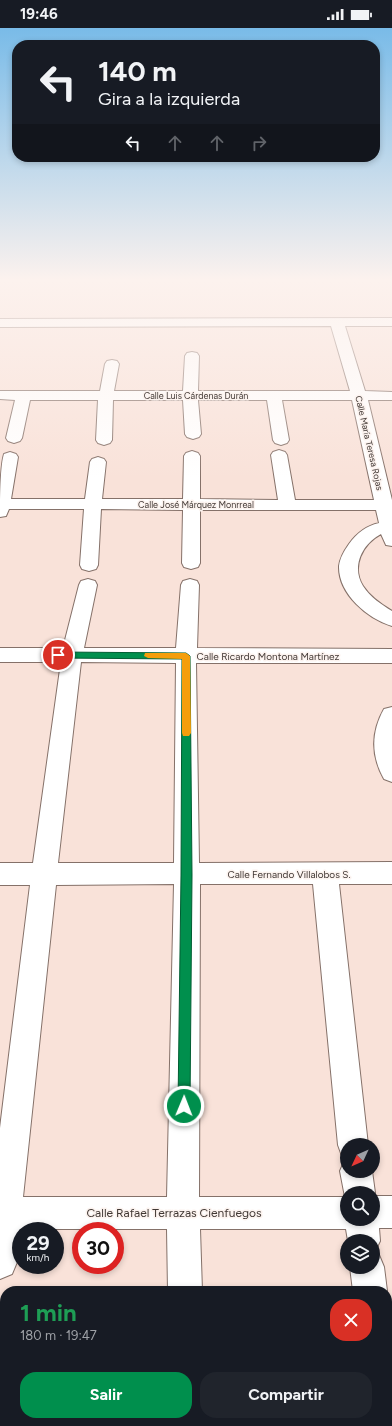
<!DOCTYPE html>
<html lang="es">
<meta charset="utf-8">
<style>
:root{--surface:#171b24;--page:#20242c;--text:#f1f3f6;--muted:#9ea1a6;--accent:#008f4d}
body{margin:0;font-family:Figtree,sans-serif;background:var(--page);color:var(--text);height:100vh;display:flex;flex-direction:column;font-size:15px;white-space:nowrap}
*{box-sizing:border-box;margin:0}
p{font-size:13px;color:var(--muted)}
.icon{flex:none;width:22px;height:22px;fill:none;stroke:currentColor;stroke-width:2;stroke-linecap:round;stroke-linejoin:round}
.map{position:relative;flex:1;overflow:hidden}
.panel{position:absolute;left:0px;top:1258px;width:392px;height:140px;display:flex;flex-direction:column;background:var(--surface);border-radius:16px 16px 0 0;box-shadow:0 2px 6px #0003}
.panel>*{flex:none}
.top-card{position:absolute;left:12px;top:12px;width:368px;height:122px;border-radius:16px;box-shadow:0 2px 6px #0003;background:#171b24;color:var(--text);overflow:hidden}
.needle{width:26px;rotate:226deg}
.fabs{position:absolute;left:340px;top:1110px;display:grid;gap:8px}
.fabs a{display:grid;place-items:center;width:40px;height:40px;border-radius:50%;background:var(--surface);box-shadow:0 2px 6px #0003;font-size:20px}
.speed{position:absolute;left:12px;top:1194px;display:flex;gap:8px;font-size:20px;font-weight:700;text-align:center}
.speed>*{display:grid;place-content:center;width:52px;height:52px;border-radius:50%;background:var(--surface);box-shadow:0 2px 6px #0003;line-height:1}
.speed small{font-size:10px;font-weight:400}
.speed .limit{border:6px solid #d22;background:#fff;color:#111}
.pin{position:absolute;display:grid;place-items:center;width:34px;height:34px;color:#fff;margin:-17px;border:2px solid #fff;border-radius:50%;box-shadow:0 1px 4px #0007}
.me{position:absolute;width:44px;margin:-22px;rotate:1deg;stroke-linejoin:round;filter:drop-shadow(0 0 3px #0008)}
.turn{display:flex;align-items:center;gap:14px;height:84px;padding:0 20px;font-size:18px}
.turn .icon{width:52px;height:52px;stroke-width:2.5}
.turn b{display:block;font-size:28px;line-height:34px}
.lanes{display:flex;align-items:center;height:38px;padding:0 20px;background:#0003;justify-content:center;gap:20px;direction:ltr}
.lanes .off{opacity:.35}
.round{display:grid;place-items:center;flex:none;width:42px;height:42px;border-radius:16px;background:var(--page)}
.headline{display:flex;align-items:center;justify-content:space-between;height:68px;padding:0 20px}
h1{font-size:24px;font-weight:700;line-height:30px;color:#1e9e55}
.action{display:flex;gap:8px;margin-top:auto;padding:8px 20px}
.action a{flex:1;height:46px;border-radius:16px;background:var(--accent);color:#fff;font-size:16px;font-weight:700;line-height:46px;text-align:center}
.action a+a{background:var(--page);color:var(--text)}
.status{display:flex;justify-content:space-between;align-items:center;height:28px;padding:0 20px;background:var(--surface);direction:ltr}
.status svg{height:11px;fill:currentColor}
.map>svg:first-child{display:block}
</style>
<div class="status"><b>19:46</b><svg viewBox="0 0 49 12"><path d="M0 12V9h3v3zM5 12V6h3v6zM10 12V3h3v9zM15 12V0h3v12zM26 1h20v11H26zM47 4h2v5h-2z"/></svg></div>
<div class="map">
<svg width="392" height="1398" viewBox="0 0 392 1398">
<rect width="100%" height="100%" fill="#f9e2d9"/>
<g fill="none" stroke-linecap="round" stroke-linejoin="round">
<g stroke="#857169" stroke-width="2">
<g id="minor">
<path d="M392 290V298H345L365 363 392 364V372H368L392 472V518L386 517 381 506C362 516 351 539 363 558 370 569 382 577 392 583V598C368 591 338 566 339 538 340 530 344 523 349 516 357 505 366 498 379 495L376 482H200V535L198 539 191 541 184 539 182 535 183 482 101 481 98 537 96 541 89 543 82 541 80 537 84 481H9L6 488 0 489C0 474 0 438 4 426L10 424 16 426 18 429 11 471H85L90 434 92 431 98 429 104 431 106 434 102 471H183L184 428 186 425 192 423 198 425 200 428V471L278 472 271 427 273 424 279 422 285 424 287 427 295 472H374L352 372H282L289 412 287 415 281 417 275 415 273 412 267 372H198L201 406 199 409 193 411 187 409 185 406 183 372H113L112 412 110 415 104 417 98 415 96 412 98 372H30L22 410 20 413 14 415 8 413 6 410 15 372 0 371V363H100L105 336 107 333 112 332 117 333 119 336 114 363H183L185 328 187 325 192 324 197 325 199 328 198 363H350L331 298 0 299V291Z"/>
<path d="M88 551 95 553 97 557 84 620H176L181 557 183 553 190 551 197 553 199 557 197 620 392 621V635H196L199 835 392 834V856H339L368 1117H347V1130L342 1128 338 1117 313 856H200L199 1169H345L340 1143 345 1132 347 1131V1143H372L375 1165 374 1168H392V1200H379L380 1213 374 1225 379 1227 384 1239 387 1263H353L350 1239H373V1213H348L346 1201H200L202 1263H168L167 1201H20L17 1234 12 1246 0 1251V1100L30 857H0V835H33L61 634H0V620H63L79 557 81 553ZM81 634 176 635 174 835H58ZM174 856 167 1169H23L56 857ZM347 1165H373V1191H347Z"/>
<path d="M392 679V754L384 751C371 728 371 704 384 681Z"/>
<polygon points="387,1375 392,1377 392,1398 368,1398 368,1393 387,1393"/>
<rect x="170" y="1393" width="36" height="5"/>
</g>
</g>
<use href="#minor" fill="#fff" fill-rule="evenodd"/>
</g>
<linearGradient id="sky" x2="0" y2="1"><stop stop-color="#79bbe8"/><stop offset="0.56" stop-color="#fcf2ee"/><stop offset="1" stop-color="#fcf2ee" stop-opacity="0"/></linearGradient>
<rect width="392" height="450" fill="url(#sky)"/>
<polygon fill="#008f4d" stroke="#005d32" points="58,624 186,625 190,628 192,847 190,1078 188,1082 184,1084 180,1082 178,1078 181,847 182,631 58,630 54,627"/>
<polygon fill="#f59e0b" points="145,625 186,625 190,628 191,705 189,708 183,708 182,705 182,631 148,630 144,628"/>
<g text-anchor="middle" stroke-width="3" stroke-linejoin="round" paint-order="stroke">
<g font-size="9" fill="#413834" stroke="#fcf3ef">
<text x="196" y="371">Calle Luis Cárdenas Durán</text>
<text transform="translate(369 415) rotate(77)" y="3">Calle María Teresa Rojas</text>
<text x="196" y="480">Calle José Márquez Monrreal</text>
</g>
<g font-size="10" fill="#413834" stroke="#fcf3ef">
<text x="268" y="632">Calle Ricardo Montona Martínez</text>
<text x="289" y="850">Calle Fernando Villalobos S.</text>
</g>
<g font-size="12" fill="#413834" stroke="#fcf3ef">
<text x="174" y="1189">Calle Rafael Terrazas Cienfuegos</text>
</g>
</g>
</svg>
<div class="fabs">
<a><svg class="needle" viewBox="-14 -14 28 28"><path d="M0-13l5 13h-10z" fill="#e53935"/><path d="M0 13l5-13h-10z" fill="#9ea1a6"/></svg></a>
<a><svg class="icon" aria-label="search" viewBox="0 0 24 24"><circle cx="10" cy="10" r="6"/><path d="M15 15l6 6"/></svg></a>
<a><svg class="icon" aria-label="layers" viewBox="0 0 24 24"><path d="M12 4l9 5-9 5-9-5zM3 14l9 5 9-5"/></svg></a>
</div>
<div class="speed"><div>29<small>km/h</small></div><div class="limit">30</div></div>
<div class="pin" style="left:58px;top:627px;background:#d93025"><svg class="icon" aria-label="arrive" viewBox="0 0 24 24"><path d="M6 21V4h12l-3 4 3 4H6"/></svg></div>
<svg class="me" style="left:184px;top:1078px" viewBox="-20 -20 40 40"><circle r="17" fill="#008f4d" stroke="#fff" stroke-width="3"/><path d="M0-11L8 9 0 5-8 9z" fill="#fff"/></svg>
<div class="top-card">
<div class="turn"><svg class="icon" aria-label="left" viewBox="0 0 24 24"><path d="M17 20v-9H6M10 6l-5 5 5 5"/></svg><div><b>140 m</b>Gira a la izquierda</div></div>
<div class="lanes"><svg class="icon" aria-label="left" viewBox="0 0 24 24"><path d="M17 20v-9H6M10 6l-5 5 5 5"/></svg><svg class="icon off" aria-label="ahead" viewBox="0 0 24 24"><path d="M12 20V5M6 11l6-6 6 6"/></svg><svg class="icon off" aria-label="ahead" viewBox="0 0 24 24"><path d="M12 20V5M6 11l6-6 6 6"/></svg><svg class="icon off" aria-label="right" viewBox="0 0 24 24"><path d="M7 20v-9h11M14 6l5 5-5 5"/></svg></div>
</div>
<section class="panel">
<div class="headline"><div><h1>1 min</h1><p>180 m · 19:47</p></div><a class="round" style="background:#d93025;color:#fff"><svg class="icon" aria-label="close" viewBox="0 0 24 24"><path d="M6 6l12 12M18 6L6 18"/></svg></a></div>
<div class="action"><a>Salir</a><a>Compartir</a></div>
</section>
</div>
